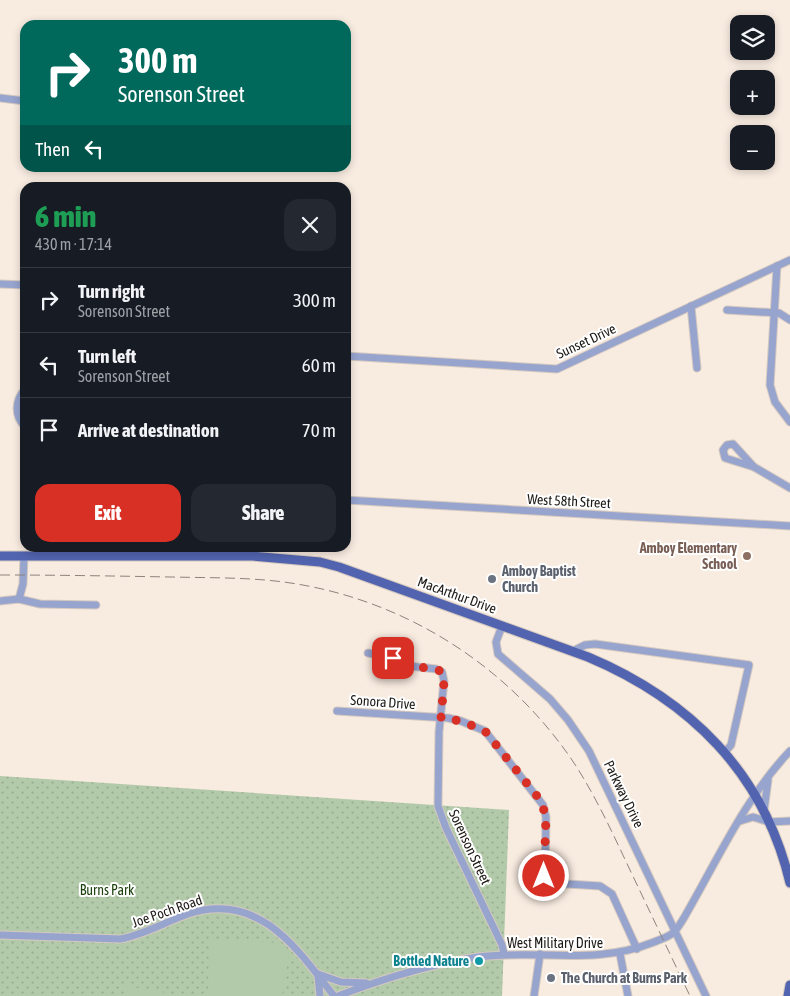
<!DOCTYPE html>
<meta charset="utf-8">
<style>
:root{--surface:#171b24;--page:#242831;--text:#f1f3f6;--muted:#9ea1a6;--line:#363941;--accent:#d93025}
body{margin:0;font-family:"Asap Condensed",sans-serif;background:var(--page);color:var(--text);height:100vh;display:flex;flex-direction:column;font-size:19px;white-space:nowrap}
*{box-sizing:border-box;margin:0}
p{font-size:16px;color:var(--muted)}
.icon{flex:none;width:28px;height:28px;fill:none;stroke:currentColor;stroke-width:2;stroke-linecap:round;stroke-linejoin:round}
.map{position:relative;flex:1;overflow:hidden}
.sheet{position:absolute;left:20px;top:182px;width:331px;height:370px;display:flex;flex-direction:column;background:var(--surface);border-radius:15px;box-shadow:0 2px 8px #0003}
.sheet>*{flex:none}
.guide{position:absolute;left:20px;top:20px;width:331px;height:152px;border-radius:15px;box-shadow:0 2px 8px #0003;background:#00695c;color:#fff;overflow:hidden}
.buttons{position:absolute;left:730px;top:15px;display:grid;gap:10px}
.buttons a{display:grid;place-items:center;width:45px;height:45px;border-radius:10px;background:var(--surface);box-shadow:0 2px 8px #0003;font-size:25px}
.pin{position:absolute;display:grid;place-items:center;width:42px;height:42px;color:#fff;margin:-21px;border-radius:10px;box-shadow:0 2px 8px #0006}
.me{position:absolute;width:55px;margin:-28px;rotate:0deg;stroke-linejoin:round;filter:drop-shadow(0 0 4px #0008)}
.turn{display:flex;align-items:center;gap:18px;height:105px;padding:0 15px;font-size:22px}
.turn .icon{width:65px;height:65px;stroke-width:2.5}
.turn b{display:block;font-size:35px;line-height:42px}
.then{display:flex;align-items:center;height:48px;padding:0 15px;background:#0003;gap:10px;font-size:19px}
.round{display:grid;place-items:center;flex:none;width:52px;height:52px;border-radius:15px;background:var(--page)}
.overview{display:flex;align-items:center;justify-content:space-between;height:85px;padding:0 15px}
h1{font-size:30px;font-weight:800;line-height:38px;color:#1e9e55}
.button{display:flex;gap:10px;margin-top:auto;padding:10px 15px}
.button a{flex:1;height:58px;border-radius:15px;background:var(--accent);color:#fff;font-size:20px;font-weight:800;line-height:58px;text-align:center}
.button a+a{background:var(--page);color:var(--text)}
ul{padding:0;list-style:none}
li{display:flex;align-items:center;gap:15px;height:65px;padding:0 15px;border-top:1px solid var(--line)}
li div{flex:1}
li b{display:block;font-size:19px}
li em{font-style:normal}
.map>svg:first-child{display:block}
</style>
<div class="map">
<svg width="790" height="996" viewBox="0 0 790 996">
<defs>
<pattern id="grass-dots" width="8" height="8" patternUnits="userSpaceOnUse" patternTransform="scale(1.25)"><rect width="8" height="8" fill="#b2caaa"/><path d="M2 2h.1M6 6h.1" fill="none" stroke="#99ad91" stroke-width="1.8" stroke-linecap="round"/></pattern>
</defs>
<rect width="100%" height="100%" fill="#f8ebe0"/>
<polygon fill="url(#grass-dots)" points="0,776 509,810 502,996 0,996"/>
<g fill="#b2caaa">
<polygon points="214,939 278,943 289,955 282,996 208,996 209,943"/>
<polygon points="126,986 184,996 125,996"/>
</g>
<g fill="none" stroke-linecap="round" stroke-linejoin="round">
<g stroke="#d5c9c0" stroke-width="9">
<g id="minor">
<polyline points="0,98 25,101"/>
<polyline points="777,266 770,385 775,402 790,422"/>
<polyline points="0,284 25,285"/>
<polyline points="691,306 697,368"/>
<polyline points="727,310 779,313 790,320"/>
<polyline points="346,356 557,369 790,260"/>
<path d="M25 389C15 401 14 415 25 427"/>
<polygon points="733,444 754,467 725,458 723,450 727,445"/>
<polyline points="754,467 790,488"/>
<polyline points="346,500 790,526"/>
<polyline points="57,555 58,548"/>
<polyline points="19,599 23,584 24,556"/>
<polyline points="0,601 19,599 40,604 96,605"/>
<polyline points="502,626 496,642 498,654 550,699 568,720 589,751 706,996"/>
<polyline points="573,651 585,645 595,644 749,665 731,745 725,752"/>
<polyline points="368,653 393,658 409,666 436,669 442,672 444,681 439,732 438,806 446,828 502,945 504,954"/>
<polyline points="337,711 448,718 461,721 485,731 543,805 546,817 545,879 551,883 600,886 612,894 637,949"/>
<polyline points="764,811 768,780"/>
<polyline points="740,821 753,817 769,822 790,821"/>
<path d="M0 935 120 939C144 935 165 922 188 914 258 891 296 947 334 996"/>
<polyline points="620,954 628,996"/>
<polyline points="318,974 341,982 366,983"/>
<polyline points="318,976 320,996"/>
<path d="M338 996C382 979 431 964 478 957 539 949 595 966 654 942 661 939 669 937 674 932 679 927 682 921 685 916 717 861 745 798 790 751"/>
<polyline points="534,996 540,954"/>
</g>
</g>
<g stroke="#d5c9c0" stroke-width="11">
<g id="major">
<path d="M0 556H252L320 562 339 567 588 657C690 700 764 773 790 883"/>
<polyline points="788,996 790,985"/>
</g>
</g>
<use href="#minor" stroke="#97a4ce" stroke-width="7"/>
<use href="#major" stroke="#5264af" stroke-width="9"/>
<path stroke="#8d847c" stroke-width="1" stroke-dasharray="10 5" stroke-linecap="butt" d="M0 575C57 575 114 576 171 577 213 578 256 577 297 584 411 603 513 670 576 766 597 799 613 834 630 870 650 912 670 954 690 996"/>
</g>
<g fill="none" stroke-linecap="round" stroke-linejoin="round">
<polyline stroke="#d93025" stroke-width="9" stroke-dasharray="0 16.2" points="393,658 409,666 436,669 442,672 444,682 441,718 461,721 485,731 541,801 546,817 544,876"/>
</g>
<circle fill="#8d6e63" stroke="#fff" stroke-width="2" cx="747" cy="556" r="5"/>
<g fill="#6b7280" stroke="#fff" stroke-width="2">
<circle cx="492" cy="579" r="5"/>
<circle cx="551" cy="978" r="5"/>
</g>
<circle fill="#0f9aa8" stroke="#fff" stroke-width="2" cx="479" cy="961" r="5"/>
<g text-anchor="middle" stroke-width="4" stroke-linejoin="round" paint-order="stroke">
<g font-size="14" fill="#1d1915" stroke="#fff">
<text transform="translate(586 341) rotate(-25)" y="5">Sunset Drive</text>
<text transform="translate(569 501) rotate(3)" y="5">West 58th Street</text>
<text transform="translate(457 595) rotate(20)" y="5">MacArthur Drive</text>
<text transform="translate(383 702) rotate(4)" y="5">Sonora Drive</text>
<text transform="translate(624 794) rotate(64)" y="5">Parkway Drive</text>
<text transform="translate(470 847) rotate(65)" y="5">Sorenson Street</text>
<text transform="translate(167 911) rotate(-19)" y="5">Joe Poch Road</text>
<text x="555" y="948">West Military Drive</text>
</g>
<g font-size="14" font-weight="bold" fill="#785e54" stroke="#fff" text-anchor="end">
<text x="737" y="553">Amboy Elementary<tspan x="737" dy="16">School</tspan></text>
</g>
<g font-size="14" font-weight="bold" fill="#5b616d" stroke="#fff" text-anchor="start">
<text x="502" y="576">Amboy Baptist<tspan x="502" dy="16">Church</tspan></text>
<text x="561" y="983">The Church at Burns Park</text>
</g>
<g font-size="14" fill="#1d420f" stroke="#fff">
<text x="107" y="895">Burns Park</text>
</g>
<g font-size="14" font-weight="bold" fill="#0d838f" stroke="#fff" text-anchor="end">
<text x="469" y="966">Bottled Nature</text>
</g>
</g>
</svg>
<div class="buttons">
<a><svg class="icon" aria-label="layers" viewBox="0 0 24 24"><path d="M12 4l9 5-9 5-9-5zM3 14l9 5 9-5"/></svg></a>
<a>+</a>
<a>−</a>
</div>
<div class="pin" style="left:393px;top:658px;background:#d93025"><svg class="icon" aria-label="arrive" viewBox="0 0 24 24"><path d="M6 21V4h12l-3 4 3 4H6"/></svg></div>
<svg class="me" style="left:544px;top:876px" viewBox="-20 -20 40 40"><circle r="17" fill="#d93025" stroke="#fff" stroke-width="3"/><path d="M0-11L8 9 0 5-8 9z" fill="#fff"/></svg>
<div class="guide">
<div class="turn"><svg class="icon" aria-label="right" viewBox="0 0 24 24"><path d="M7 20v-9h11M14 6l5 5-5 5"/></svg><div><b>300 m</b>Sorenson Street</div></div>
<div class="then">Then<svg class="icon" aria-label="left" viewBox="0 0 24 24"><path d="M17 20v-9H6M10 6l-5 5 5 5"/></svg></div>
</div>
<section class="sheet">
<div class="overview"><div><h1>6 min</h1><p>430 m · 17:14</p></div><a class="round"><svg class="icon" aria-label="close" viewBox="0 0 24 24"><path d="M6 6l12 12M18 6L6 18"/></svg></a></div>
<ul>
<li><svg class="icon" aria-label="right" viewBox="0 0 24 24"><path d="M7 20v-9h11M14 6l5 5-5 5"/></svg><div><b>Turn right</b><p>Sorenson Street</p></div><em>300 m</em></li>
<li><svg class="icon" aria-label="left" viewBox="0 0 24 24"><path d="M17 20v-9H6M10 6l-5 5 5 5"/></svg><div><b>Turn left</b><p>Sorenson Street</p></div><em>60 m</em></li>
<li><svg class="icon" aria-label="arrive" viewBox="0 0 24 24"><path d="M6 21V4h12l-3 4 3 4H6"/></svg><div><b>Arrive at destination</b></div><em>70 m</em></li>
</ul>
<div class="button"><a>Exit</a><a>Share</a></div>
</section>
</div>
